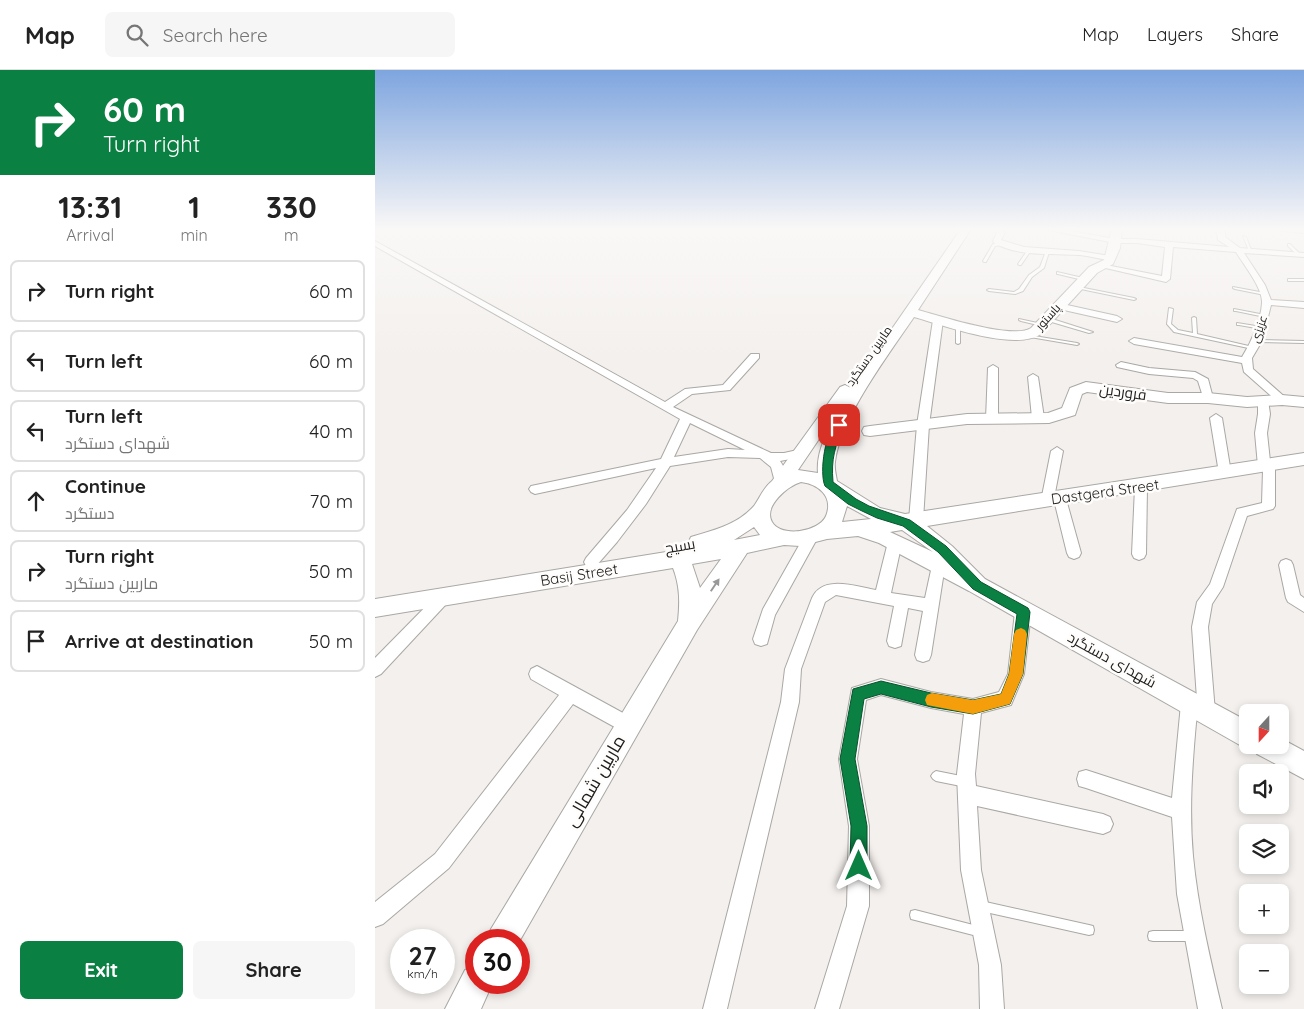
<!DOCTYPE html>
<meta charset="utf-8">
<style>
:root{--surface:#fff;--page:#f6f6f6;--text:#222;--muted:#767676;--line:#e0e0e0;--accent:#0b8043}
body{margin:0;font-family:Quicksand,Cairo,sans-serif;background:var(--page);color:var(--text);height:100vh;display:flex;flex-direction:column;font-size:19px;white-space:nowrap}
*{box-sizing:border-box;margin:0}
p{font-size:16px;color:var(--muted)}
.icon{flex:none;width:28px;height:28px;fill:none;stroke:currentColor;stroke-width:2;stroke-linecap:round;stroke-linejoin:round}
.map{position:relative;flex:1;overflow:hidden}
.sheet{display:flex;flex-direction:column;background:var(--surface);width:375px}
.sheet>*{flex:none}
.guide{background:#0b8043;color:#fff;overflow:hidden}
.needle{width:32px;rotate:201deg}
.fabs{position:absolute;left:864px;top:634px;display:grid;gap:10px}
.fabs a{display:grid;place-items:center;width:50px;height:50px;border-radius:8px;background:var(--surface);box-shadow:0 2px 8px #0003;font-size:25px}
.speed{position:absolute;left:15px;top:859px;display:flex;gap:10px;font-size:25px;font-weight:700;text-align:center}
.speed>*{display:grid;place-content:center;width:65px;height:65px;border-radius:50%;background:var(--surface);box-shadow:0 2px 8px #0003;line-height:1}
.speed small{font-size:12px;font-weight:400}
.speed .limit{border:8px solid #d22;background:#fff;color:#111}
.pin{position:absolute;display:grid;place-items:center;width:42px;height:42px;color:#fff;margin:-21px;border-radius:10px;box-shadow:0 2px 8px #0006}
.me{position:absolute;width:55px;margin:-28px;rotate:0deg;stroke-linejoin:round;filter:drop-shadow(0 0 4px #0008)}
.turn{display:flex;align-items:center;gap:18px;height:105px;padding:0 20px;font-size:22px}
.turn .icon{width:65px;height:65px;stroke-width:2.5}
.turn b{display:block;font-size:35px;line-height:42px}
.eta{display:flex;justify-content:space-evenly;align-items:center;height:85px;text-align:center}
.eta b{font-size:30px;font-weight:700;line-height:35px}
.action{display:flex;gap:10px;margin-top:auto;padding:10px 20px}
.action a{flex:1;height:58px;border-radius:8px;background:var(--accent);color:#fff;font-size:20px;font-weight:700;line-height:58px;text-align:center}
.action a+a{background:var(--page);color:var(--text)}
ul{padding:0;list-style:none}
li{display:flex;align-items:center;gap:15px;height:62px;margin:0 10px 8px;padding:0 10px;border:2px solid var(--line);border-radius:8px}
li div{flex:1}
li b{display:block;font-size:19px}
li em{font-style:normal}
header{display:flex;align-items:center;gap:30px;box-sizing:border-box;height:70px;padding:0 25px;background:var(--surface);border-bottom:1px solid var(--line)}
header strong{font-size:24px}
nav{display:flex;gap:28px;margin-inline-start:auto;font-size:18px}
.search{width:350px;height:45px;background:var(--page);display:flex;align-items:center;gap:12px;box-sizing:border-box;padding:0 18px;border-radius:8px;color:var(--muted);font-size:19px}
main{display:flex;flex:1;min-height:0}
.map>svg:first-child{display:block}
</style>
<header>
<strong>Map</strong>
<div class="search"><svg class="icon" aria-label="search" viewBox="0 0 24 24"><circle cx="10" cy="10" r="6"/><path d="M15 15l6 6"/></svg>Search here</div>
<nav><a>Map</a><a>Layers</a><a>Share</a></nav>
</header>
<main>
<section class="sheet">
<div class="guide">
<div class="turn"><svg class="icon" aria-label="right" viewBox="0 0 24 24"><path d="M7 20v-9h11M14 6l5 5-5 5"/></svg><div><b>60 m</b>Turn right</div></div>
</div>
<div class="eta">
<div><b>13:31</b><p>Arrival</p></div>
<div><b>1</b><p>min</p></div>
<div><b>330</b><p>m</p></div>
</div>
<ul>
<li><svg class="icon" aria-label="right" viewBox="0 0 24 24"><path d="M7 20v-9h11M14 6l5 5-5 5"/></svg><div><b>Turn right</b></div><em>60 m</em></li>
<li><svg class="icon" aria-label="left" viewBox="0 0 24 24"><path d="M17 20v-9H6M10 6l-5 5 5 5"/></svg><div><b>Turn left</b></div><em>60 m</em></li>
<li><svg class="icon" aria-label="left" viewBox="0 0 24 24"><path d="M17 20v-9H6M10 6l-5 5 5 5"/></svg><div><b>Turn left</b><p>شهدای دستگرد</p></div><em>40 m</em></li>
<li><svg class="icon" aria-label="ahead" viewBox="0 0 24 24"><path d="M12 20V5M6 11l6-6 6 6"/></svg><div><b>Continue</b><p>دستگرد</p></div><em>70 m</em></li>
<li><svg class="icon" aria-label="right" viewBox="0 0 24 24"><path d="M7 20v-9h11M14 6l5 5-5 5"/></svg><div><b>Turn right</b><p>ماربین دستگرد</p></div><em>50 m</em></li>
<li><svg class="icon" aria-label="arrive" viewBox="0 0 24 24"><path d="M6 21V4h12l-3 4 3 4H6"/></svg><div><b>Arrive at destination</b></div><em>50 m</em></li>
</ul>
<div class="action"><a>Exit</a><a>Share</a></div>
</section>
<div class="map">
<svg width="929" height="939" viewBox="0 0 929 939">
<rect width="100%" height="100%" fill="#f3f0ed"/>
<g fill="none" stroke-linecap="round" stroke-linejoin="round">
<g stroke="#aaa7a4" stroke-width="2">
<g id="lane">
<polygon points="868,166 871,167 877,182 874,181"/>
<polygon points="626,173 627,173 627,175 620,176 611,192 609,192 608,191 618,174"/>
<polygon points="913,174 915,174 925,184 925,186 923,186 913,176"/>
<polygon points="654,178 657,179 646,195 644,195 643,194"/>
<polygon points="671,181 674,182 669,198 657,207 648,221 640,224 614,221 612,220 614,219 639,222 644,219 654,205 665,197"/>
<polygon points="682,202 708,208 710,209 708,210 683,204 682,204"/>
<rect x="913" y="209" width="16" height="2"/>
<polygon points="699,216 759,228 761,229 759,230 701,218 699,217"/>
<polygon points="858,217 890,223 892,224 890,225 860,219 858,218"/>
<polygon points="794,238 798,239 796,254 803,260 818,263 817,248 819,247 821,248 822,264 878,277 880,278 878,279 799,262 792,254"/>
<polygon points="859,239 890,245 892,246 890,247 861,241 859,241"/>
<polygon points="670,248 674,248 718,262 714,263 670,250"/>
<polygon points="644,249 667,254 669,255 667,256 646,251 644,250"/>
<polygon points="862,253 887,257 889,258 887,259 864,255 862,255"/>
<polygon points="581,254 585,255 585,273 583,274 581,273"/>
<polygon points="653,265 702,273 704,274 702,275 655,267 653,266"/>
<polygon points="880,270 929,271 929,273 882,272 880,272"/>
<polygon points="561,701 591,707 594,709 596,712 594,715 591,717 561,711 558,709 556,706 558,703"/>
<polygon points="606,831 714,855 718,856 719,860 718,864 714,865 606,841 602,840 601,836 602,832"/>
<polygon points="540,840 606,857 610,858 611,862 610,866 606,867 540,850 536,849 535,845 536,841"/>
<polygon points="778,861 819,861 823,862 824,866 823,870 819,871 778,871 774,870 773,866 774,862"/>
</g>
</g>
<g stroke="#aaa7a4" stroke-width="2">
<g id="street">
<path d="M669 159H684L740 169H762L854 177 843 170 842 163 836 159H845L850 162V167L865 178 929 183V187L869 183 890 215 896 230 929 232V238L896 235 887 271 877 288 878 299 911 328 912 330 911 332H903L869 302 867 293 759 274 754 271 759 268 867 287C876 273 886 250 887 233 888 218 868 194 861 182L798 177 795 209 791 212 722 196 726 194 787 206 790 177 762 173H740Z"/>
<polygon points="903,159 929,159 929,163 907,161"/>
<path d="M623 160 630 162 626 170 649 177 704 181 735 186 739 188 735 190C725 189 714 186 704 185 676 183 645 187 619 173L618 171Z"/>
<path d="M0 171 290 332 310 319 348 315 376 284H384V288L355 320 317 324 298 337 396 383H409L427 379 433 383 431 386 405 391C410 398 414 408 409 416H401L396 397 385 388 353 387 295 396 271 434 242 472 221 496 216 498 211 496 209 492 211 488 252 440 281 398 160 424 156 422 154 419 156 416 286 389 305 349 0 176ZM315 353 370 380 353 379 299 387Z"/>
<polygon points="683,233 742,246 747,249 742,252 680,238 680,234"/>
<polygon points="563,247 568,250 554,355 548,450 546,454 536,454 534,450 542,355 558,250"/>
<polygon points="746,292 774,298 820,302 833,309 838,328 837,330 829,330 823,311 818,308 774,304 742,297 741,295"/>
<polygon points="618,295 623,298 623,349 617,353 611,349 613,298"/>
<polygon points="658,304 663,307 669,348 663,352 657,348 653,307"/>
<path d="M888 327 893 330 895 344 892 363 895 391 900 395V436L898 439 872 446 848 517 837 534 833 557 840 642 837 648 831 650 825 648 823 642 821 653C817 697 814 741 818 786 823 838 835 888 847 939H823L802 824 797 747 711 718 704 716 702 709 704 702 711 700 797 728 806 634 809 628 815 626 822 629 817 557 822 532 835 514 862 439 887 433 888 400 883 396 880 363 883 344V330Z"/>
<polygon points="841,344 847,348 856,403 850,407 844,403 835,348"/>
<polygon points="682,377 688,381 679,428 685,424 690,426 691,429 706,483 704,487 699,489 694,487 692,483 679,430 677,434 667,434 666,431 676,381"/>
<polygon points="766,412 770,414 772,417 771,484 769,488 764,490 759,488 757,484 760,417 762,414"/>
<polygon points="436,462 441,463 443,467 400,545 392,574 386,576 380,574 378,569 388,539 431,463"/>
<path d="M520 467 525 468 527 472 516 523 550 528 558 491 563 489 568 491 570 495 556 585 554 590 548 592 542 590 540 585 548 541 533 538 526 576 520 578 514 576 512 571 519 536 461 525 450 532 426 599 424 632 352 939H328L406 632 410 599 437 528C448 504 482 517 501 520L513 472 515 468Z"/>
<polygon points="911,489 916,491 918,495 925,525 929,528 929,542 913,532 911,528 904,495 906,491"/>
<polygon points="70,520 75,522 77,526 75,530 6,604 0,607 0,588 65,522"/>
<polygon points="648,535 653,537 656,542 649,604 636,635 606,643 600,704 601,716 728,744 735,747 738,754 735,761 728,764 602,736 606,800 626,895 629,939 605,939 604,895 586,800 582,704 589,644 556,638 506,625 491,630 482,689 494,756 494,836 464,939 440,939 472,836 474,756 464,689 477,618 506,609 556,622 598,629 624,622 633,604 640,542 643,537"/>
<polygon points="162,596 259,649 262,655 259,661 253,664 247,661 198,634 74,798 8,854 0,857 0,832 60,784 184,625 156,609 154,604 156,599"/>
</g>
</g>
<g stroke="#aaa7a4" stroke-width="2">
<g id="secondary">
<path d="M586 159H596L543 240C565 246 638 270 656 258L714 197 729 190 737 159H747L745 178 738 194 722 203 666 264C640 282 568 255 539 247 514 284 465 348 460 392 459 398 461 405 462 411L505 438 530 444 929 383V395L552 456 577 476 610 509 872 651V675H905V668L929 681V709L882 684 878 675 872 678 863 674 594 521 504 473 483 466 452 469 425 476 409 475 372 483 322 560 144 872V870H111L116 859 303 551C305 532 305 516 298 498L0 547V529L316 478 313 473 316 467C339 460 362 455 379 436 385 428 388 418 397 411L465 317 470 315 476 318ZM461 344C452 363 441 382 443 403L423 400ZM426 412C443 414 459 426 451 446 444 462 406 468 397 452 388 436 413 416 426 412ZM472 436 496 449 467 452ZM379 457 385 465 359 470ZM527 460 558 482 515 462ZM346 489 325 518 317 494Z"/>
<polygon points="711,312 793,323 833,323 872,327 907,325 929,327 929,337 907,335 872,337 833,333 793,333 712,322 707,324 700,345 674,353 592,354 495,366 489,365 487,361 489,357 495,356 592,344 673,343 687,338 695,318"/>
<polygon points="101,896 101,912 118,912 106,939 70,939 90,900"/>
</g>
</g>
<use href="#lane" fill="#fff" fill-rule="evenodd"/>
<use href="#street" fill="#fff" fill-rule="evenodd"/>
<use href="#secondary" fill="#fff" fill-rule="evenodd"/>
</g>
<defs><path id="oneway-solid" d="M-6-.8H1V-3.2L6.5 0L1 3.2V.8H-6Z" transform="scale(1.25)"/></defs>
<use fill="#9a9999" href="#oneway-solid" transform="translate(340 515) rotate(-56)"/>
<linearGradient id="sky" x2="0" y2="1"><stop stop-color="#7ea5df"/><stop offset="0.55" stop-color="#faf8f7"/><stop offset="1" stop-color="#faf8f7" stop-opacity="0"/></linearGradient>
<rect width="929" height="290" fill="url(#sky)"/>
<path fill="#0b8043" stroke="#07532c" d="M464 352 469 355C460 377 456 388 458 412L481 429 494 436 535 450 571 476 606 512 653 538 655 542 648 604 635 634 598 644 556 637 506 624 489 629 480 689 492 756V796L490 802 484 805 478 802 475 796 476 756 465 689 478 619 506 611 556 623 598 630 626 624 634 604 642 544 598 519 563 482 528 456 502 448 487 441 473 434 450 416C444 403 450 358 464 352Z"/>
<polygon fill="#f59e0b" points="646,558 650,560 652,564 648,604 635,634 598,644 552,635 550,630 552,625 557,623 598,630 626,624 634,604 639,564 641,560"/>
<g text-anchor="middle" stroke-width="5" stroke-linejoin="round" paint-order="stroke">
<g font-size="12" fill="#1e1d1c" stroke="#fffdfc">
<text transform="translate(673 247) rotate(-48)" y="4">پاستور</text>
<text transform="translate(884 259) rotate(-71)" y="4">عزیزی</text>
<text transform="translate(494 286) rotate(-55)" y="4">ماربین دستگرد</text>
</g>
<g font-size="15" fill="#1e1d1c" stroke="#fffdfc">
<text transform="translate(748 322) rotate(8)" y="5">فروردین</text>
<text transform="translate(730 422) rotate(-8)" y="5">Dastgerd Street</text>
<text transform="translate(305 476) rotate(-10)" y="5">بسیج</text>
<text transform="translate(204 505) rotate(-9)" y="5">Basij Street</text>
<text transform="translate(737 590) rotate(29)" y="5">شهدای دستگرد</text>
</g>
<g font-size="18" fill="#1e1d1c" stroke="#fffdfc">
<text transform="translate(220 711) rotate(-60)" y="6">ماربین شمالی</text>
</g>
</g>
</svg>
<div class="fabs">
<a><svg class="needle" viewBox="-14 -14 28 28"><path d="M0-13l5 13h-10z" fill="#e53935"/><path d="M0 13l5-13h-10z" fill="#767676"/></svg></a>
<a><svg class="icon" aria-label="sound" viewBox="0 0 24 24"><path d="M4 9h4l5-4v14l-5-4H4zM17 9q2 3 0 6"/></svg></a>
<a><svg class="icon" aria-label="layers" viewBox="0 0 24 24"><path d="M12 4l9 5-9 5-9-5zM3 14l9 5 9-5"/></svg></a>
<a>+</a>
<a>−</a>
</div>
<div class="speed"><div>27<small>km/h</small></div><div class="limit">30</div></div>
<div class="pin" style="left:464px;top:355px;background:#d93025"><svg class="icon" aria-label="arrive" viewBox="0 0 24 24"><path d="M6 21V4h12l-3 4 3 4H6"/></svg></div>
<svg class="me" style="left:484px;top:796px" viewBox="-20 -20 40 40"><path d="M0-17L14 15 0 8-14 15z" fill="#0b8043" stroke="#fff" stroke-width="4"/></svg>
</div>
</main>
